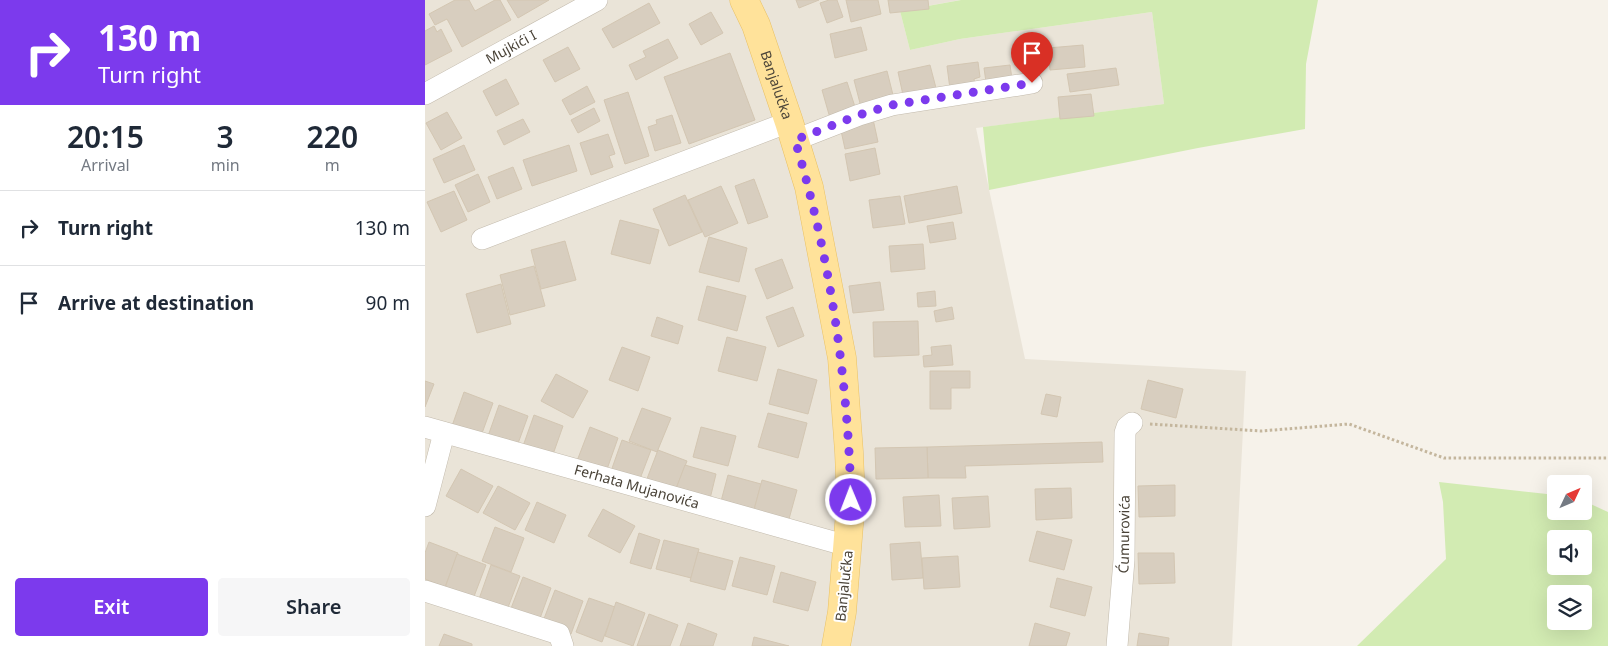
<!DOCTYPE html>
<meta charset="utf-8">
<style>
:root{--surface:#fff;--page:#f6f6f7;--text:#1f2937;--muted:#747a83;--line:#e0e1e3;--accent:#7c3aed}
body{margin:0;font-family:"Noto Sans",sans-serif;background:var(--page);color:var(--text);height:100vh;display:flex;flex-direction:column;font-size:19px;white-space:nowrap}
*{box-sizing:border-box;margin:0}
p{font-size:16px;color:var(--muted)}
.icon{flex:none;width:28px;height:28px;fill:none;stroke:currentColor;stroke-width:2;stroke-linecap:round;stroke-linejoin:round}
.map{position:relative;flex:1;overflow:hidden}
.sheet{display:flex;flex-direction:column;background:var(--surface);width:425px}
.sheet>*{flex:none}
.top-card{background:#7c3aed;color:#fff;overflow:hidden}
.needle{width:32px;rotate:46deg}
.controls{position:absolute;left:1122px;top:475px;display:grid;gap:10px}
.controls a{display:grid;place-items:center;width:45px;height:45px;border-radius:5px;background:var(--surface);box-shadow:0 5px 20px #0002;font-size:25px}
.pin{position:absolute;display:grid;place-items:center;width:42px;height:42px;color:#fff;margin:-51px -21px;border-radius:50% 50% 50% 0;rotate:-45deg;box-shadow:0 0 5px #0007}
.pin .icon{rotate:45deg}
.me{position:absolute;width:55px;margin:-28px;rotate:359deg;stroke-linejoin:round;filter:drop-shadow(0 0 4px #0008)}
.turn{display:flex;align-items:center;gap:18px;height:105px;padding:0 15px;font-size:22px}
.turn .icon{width:65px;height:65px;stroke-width:2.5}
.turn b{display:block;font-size:35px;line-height:42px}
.eta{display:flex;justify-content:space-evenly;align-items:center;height:85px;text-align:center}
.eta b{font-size:30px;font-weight:600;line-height:35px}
.button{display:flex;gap:10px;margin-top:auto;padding:10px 15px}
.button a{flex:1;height:58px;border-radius:5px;background:var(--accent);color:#fff;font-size:20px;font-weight:600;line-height:58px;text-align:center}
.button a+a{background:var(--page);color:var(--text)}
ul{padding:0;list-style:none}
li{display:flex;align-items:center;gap:15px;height:75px;padding:0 15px;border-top:1px solid var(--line)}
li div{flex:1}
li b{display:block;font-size:19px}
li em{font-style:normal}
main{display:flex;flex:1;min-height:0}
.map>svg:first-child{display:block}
</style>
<main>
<section class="sheet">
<div class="top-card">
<div class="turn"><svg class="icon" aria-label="right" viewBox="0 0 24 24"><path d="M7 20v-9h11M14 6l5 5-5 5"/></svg><div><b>130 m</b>Turn right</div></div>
</div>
<div class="eta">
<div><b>20:15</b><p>Arrival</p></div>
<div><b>3</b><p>min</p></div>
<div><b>220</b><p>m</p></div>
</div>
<ul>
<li><svg class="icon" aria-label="right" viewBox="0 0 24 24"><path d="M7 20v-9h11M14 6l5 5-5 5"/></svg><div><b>Turn right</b></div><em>130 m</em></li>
<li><svg class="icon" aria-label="arrive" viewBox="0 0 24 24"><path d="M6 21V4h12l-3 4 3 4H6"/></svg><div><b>Arrive at destination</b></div><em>90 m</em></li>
</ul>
<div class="button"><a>Exit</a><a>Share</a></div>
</section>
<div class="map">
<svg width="1183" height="646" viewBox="0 0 1183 646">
<rect width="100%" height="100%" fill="#f6f2ea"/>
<polygon fill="#eae4d8" points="0,0 535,0 475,11 485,50 535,39 727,12 739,104 551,128 600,359 821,371 807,646 0,646"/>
<g fill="#d2ebb2" fill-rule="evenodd">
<polygon points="536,0 893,0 881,64 880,129 773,148 564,190 558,127 739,104 727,12 535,39 485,50 475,11"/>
<path d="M1014 482 1131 495V511H1159V501L1183 512V646H932L1021 559 1018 502ZM1131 539H1159V566H1131ZM1131 594H1159V621H1131Z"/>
</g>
<g fill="#d8cebf" stroke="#d3c6b2">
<polygon points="30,0 44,0 50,11 70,0 75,0 86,20 37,47 22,19 10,25 4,14"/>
<polygon points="82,0 124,0 93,18"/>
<polygon points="371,0 394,0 374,8"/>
<polygon points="404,0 412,0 418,17 402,23 395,3"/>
<polygon points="421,0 453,0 456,14 426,22"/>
<polygon points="463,0 503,0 504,9 465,13"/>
<polygon points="224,3 235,23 188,48 177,29"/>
<polygon points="286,12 298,33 276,45 264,24"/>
<polygon points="9,26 12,32 16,29 27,51 0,65 0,31"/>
<polygon points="436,27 442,50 410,58 405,34"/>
<polygon points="243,39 253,58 211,80 204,65 221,57 218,51"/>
<polygon points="658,45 660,67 625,70 623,48"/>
<polygon points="143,47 155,69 130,82 118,60"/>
<polygon points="305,53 330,120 264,144 239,77"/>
<polygon points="553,62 555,77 549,79 550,85 525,89 522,66"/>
<polygon points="505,65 511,88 478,95 473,72"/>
<polygon points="585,65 587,79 561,82 559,68"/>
<polygon points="691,68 694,85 645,92 642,74"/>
<polygon points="462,71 469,99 436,107 429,80"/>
<polygon points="81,79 94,104 71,116 58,91"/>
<polygon points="422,82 431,110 405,118 397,90"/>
<polygon points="162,86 170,102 145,115 137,100"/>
<polygon points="203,92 224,156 200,164 179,100"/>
<polygon points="666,94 669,116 635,119 633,97"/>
<polygon points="169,108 175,121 153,133 146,120"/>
<polygon points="22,112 37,138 16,150 1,123"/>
<polygon points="247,115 256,143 230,151 223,127 232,124 231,120"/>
<polygon points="98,119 105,132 79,145 72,131"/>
<polygon points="448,119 453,142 420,149 415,126"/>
<polygon points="183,134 190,154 184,156 188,167 166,175 155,143"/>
<polygon points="39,145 50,170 19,183 8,159"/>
<polygon points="144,145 152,171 107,186 98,160"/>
<polygon points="450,148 455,174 425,181 420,154"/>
<polygon points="88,167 97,189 72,199 63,177"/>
<polygon points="53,174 65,202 43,212 30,185"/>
<polygon points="329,179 343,217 323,224 310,186"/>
<polygon points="296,186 313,223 280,237 263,200"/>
<polygon points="532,186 537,213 484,223 479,196"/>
<polygon points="29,191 42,220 16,232 2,202"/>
<polygon points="260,195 277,232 244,246 228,209"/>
<polygon points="475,196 480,224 448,228 444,200"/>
<polygon points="195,220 234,230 225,264 186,254"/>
<polygon points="528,222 531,239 505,243 502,226"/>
<polygon points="284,237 322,248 314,282 274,272"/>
<polygon points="140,241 151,280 116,289 106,250"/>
<polygon points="498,244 500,269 466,272 464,246"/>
<polygon points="357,259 368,288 342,299 330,269"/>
<polygon points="109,266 120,306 85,315 75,275"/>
<polygon points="455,282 459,310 428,313 424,286"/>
<polygon points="76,284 86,324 52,333 41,294"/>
<polygon points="282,286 321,296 312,331 273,320"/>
<polygon points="510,291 511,306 493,307 492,293"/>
<polygon points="368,307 379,336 353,347 341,317"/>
<polygon points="527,307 529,319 511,322 509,311"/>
<polygon points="232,317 258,326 253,344 226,336"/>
<polygon points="493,321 494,355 449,357 448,322"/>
<polygon points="302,337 341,347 332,381 293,371"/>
<polygon points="526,345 528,365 499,367 498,356 507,355 506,347"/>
<polygon points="197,347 225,357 213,391 184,380"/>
<polygon points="353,369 392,380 383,414 344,404"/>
<polygon points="505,371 545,371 545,388 526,388 526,409 505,409"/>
<polygon points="131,374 163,391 148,418 116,401"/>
<polygon points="723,380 758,389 751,418 716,409"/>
<polygon points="0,381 9,384 0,407"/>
<polygon points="39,392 68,403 56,436 27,426"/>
<polygon points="621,394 636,397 632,417 616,414"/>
<polygon points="74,405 103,416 91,449 62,439"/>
<polygon points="217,408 246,418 232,452 204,441"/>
<polygon points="343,413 382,423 373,458 333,447"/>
<polygon points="109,415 138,426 126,460 97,449"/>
<polygon points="165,427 193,438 181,472 152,461"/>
<polygon points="276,427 311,436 303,466 268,457"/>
<polygon points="197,440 226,450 213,484 185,474"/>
<polygon points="677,442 678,462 540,466 541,478 503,478 502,447"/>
<polygon points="502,447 503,478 451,479 450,448"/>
<polygon points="233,450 262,461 249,494 220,484"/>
<polygon points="260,465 291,474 284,503 249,494"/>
<polygon points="36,469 68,486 53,513 21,496"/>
<polygon points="303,475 336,484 328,513 295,505"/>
<polygon points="337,480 372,490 364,519 329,510"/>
<polygon points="750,485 750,516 714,517 713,486"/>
<polygon points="73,486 105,503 90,530 58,513"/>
<polygon points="646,488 647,518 611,520 610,489"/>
<polygon points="514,495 516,526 480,527 478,497"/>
<polygon points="563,496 565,527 529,529 527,498"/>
<polygon points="112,502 141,515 129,543 100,530"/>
<polygon points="178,509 210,526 195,553 163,536"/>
<polygon points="70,527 99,538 86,572 57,561"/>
<polygon points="612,531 647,540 639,570 604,561"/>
<polygon points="214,533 235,540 226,569 205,563"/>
<polygon points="239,540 274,549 266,578 231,569"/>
<polygon points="4,542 33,553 20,587 0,579 0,553"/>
<polygon points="495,542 498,578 467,580 465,544"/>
<polygon points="273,552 308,561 300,590 265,581"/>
<polygon points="713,553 749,553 750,583 714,584"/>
<polygon points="32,554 61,565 48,599 20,588"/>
<polygon points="533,556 535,587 499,589 497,558"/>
<polygon points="315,557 350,566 342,595 307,586"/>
<polygon points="66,565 95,576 82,610 54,599"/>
<polygon points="356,572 391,582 383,611 348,602"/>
<polygon points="98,577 126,588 114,621 85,611"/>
<polygon points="632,578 667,587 660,616 625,607"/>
<polygon points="130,590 158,601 146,634 117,624"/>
<polygon points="164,598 190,607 177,642 151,632"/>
<polygon points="191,602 220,613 208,646 180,636"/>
<polygon points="224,614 253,625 245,646 212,646"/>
<polygon points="263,623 292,634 288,646 255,646"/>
<polygon points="610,623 645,633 641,646 604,646"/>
<polygon points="714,633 744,638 743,646 712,646"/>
<polygon points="19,634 47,644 47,646 14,646"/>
<polygon points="329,637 364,646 327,646"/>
</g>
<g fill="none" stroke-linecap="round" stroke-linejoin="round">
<g stroke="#c2baac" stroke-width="22">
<g id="minor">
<path id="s1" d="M0 94 172 0"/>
<polyline points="370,140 434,115 467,105 607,83"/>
<polyline points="57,239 364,122"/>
<path id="s2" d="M0 427 423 546"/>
<polyline points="0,506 19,433"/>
<polyline points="0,591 134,634 138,646"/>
<path id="s3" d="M692 646 699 560 700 433 702 427 707 423"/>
</g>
</g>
<g stroke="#e9c165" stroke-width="29">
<g id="major">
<path id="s4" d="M319 0 331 25 364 122 384 187 417 358 424 452 426 500 417 612 411 646"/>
</g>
</g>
<polyline stroke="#c4b69d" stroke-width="3" stroke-dasharray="2.5 2.5" stroke-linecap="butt" points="725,424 836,431 924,424 1019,458 1183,458"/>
<use href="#minor" stroke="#fff" stroke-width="21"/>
<use href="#major" stroke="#ffe29a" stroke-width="28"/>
</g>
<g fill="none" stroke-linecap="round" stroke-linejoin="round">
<path stroke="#7c3aed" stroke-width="9" stroke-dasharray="0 16.2" d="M426 500C423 379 405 257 370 140L434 115 467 105 607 83"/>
</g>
<g text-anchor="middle" stroke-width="4" stroke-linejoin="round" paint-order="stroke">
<g font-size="14" fill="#4a4338" stroke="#fff">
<text dy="5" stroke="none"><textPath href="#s1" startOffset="98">Mujkići I</textPath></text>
<text dy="5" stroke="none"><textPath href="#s4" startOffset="91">Banjalučka</textPath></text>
<text dy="5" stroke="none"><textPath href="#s2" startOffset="220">Ferhata Mujanovića</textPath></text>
<text dy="5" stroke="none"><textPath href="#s3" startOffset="112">Ćumurovića</textPath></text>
<text transform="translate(419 586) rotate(-84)" y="5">Banjalučka</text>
</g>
</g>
</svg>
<div class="controls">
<a><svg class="needle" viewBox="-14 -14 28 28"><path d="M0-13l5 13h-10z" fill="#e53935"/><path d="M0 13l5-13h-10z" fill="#747a83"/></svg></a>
<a><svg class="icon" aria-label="sound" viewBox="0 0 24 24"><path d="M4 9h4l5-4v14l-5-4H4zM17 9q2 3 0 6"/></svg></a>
<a><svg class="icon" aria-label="layers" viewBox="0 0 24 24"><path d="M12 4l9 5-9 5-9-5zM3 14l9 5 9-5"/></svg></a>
</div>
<div class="pin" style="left:607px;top:83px;background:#d93025"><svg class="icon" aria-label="arrive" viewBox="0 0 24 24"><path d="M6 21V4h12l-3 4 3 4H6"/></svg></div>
<svg class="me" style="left:426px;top:500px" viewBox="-20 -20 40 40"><circle r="17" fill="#7c3aed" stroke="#fff" stroke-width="3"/><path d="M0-11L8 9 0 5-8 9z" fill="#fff"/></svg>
</div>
</main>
